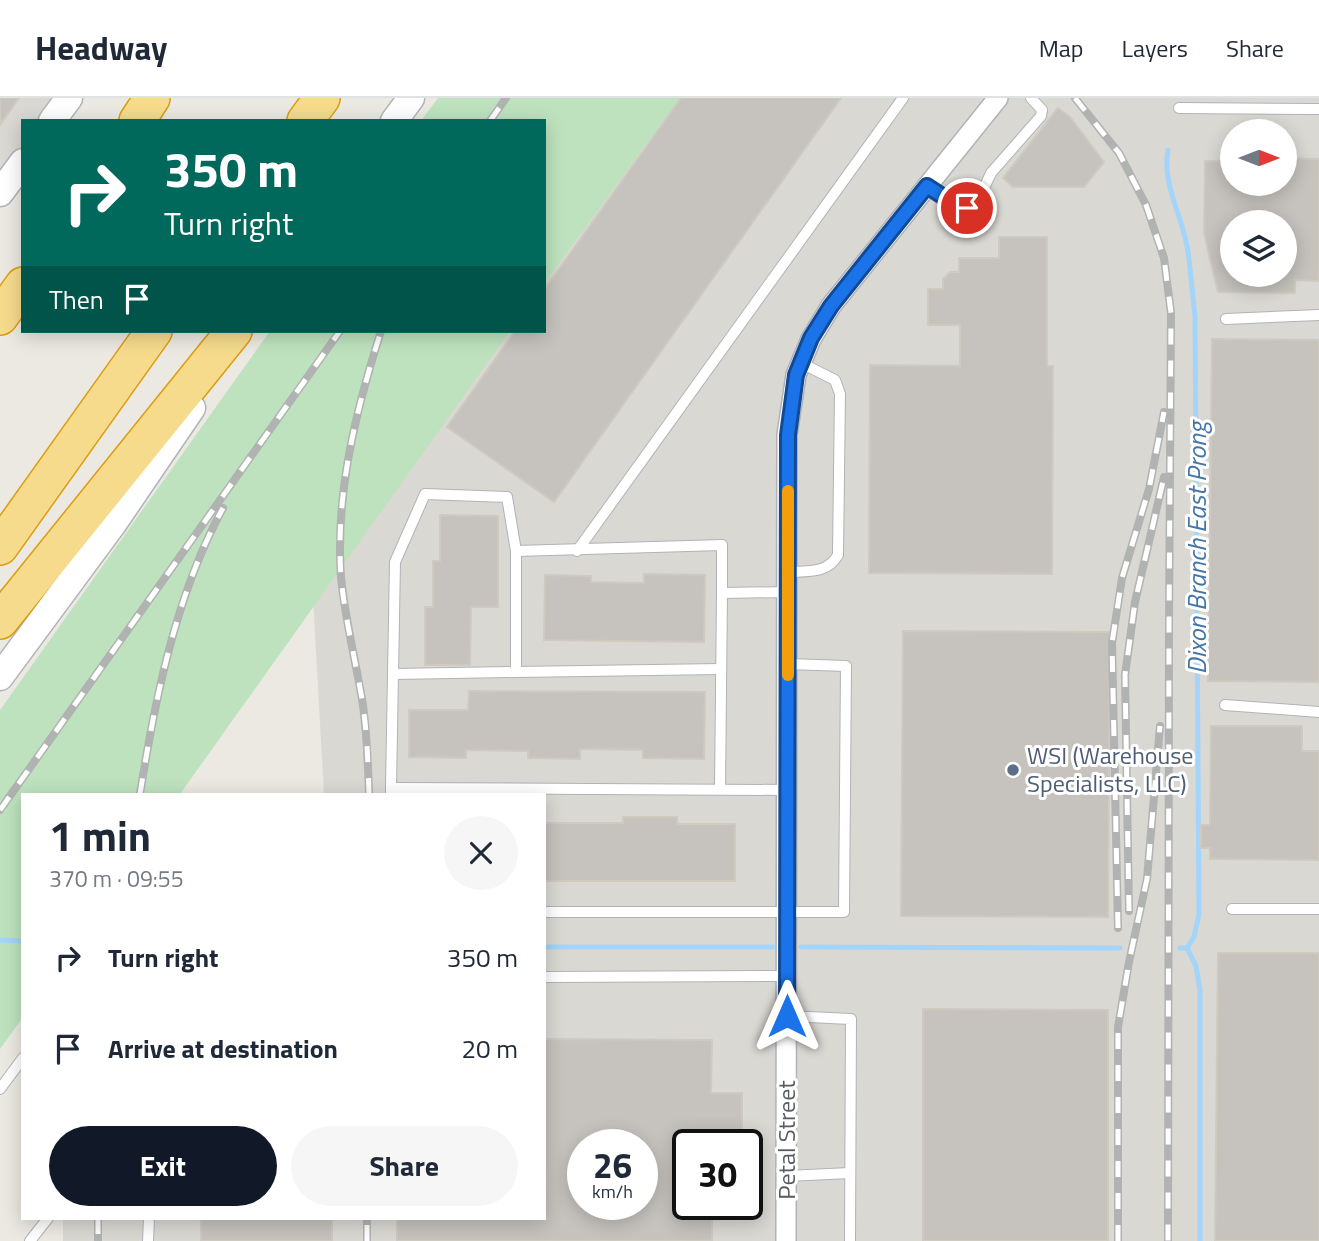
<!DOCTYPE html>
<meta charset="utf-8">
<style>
:root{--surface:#fff;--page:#f6f6f7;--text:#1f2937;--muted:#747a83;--line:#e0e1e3;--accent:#111827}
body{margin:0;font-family:"Titillium Web",sans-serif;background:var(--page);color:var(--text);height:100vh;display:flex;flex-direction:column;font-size:26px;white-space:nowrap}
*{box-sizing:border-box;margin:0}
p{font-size:23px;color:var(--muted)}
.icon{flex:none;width:38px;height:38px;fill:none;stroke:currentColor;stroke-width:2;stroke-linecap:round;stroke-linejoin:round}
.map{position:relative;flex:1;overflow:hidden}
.panel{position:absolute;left:21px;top:695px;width:525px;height:427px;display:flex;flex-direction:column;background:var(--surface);border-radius:0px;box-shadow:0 4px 18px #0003}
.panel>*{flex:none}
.banner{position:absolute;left:21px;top:21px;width:525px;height:214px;border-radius:0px;box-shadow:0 4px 18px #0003;background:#00695c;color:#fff;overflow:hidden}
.needle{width:46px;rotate:90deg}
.fabs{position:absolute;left:1220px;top:21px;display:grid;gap:14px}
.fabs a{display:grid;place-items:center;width:77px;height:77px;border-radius:50%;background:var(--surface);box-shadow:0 4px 18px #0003;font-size:35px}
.speed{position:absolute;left:567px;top:1031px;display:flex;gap:14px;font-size:35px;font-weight:700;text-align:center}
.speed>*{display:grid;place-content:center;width:91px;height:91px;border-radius:50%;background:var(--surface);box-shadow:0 4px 18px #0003;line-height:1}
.speed small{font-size:18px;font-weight:400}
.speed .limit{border:4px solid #111;border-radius:10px;background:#fff;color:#111}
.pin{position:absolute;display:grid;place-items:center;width:60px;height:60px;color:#fff;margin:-30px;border:4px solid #fff;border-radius:50%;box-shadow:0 2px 7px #0007}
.me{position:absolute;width:77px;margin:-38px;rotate:0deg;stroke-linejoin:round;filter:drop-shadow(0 0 5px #0008)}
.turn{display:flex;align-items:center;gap:24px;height:147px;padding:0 28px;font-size:32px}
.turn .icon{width:91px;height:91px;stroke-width:2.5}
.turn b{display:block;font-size:49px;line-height:60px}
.then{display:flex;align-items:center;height:66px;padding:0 28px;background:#0003;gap:14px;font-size:26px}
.round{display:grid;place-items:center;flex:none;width:74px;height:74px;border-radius:37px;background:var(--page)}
.summary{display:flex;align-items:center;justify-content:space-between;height:119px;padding:0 28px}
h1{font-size:42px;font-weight:700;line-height:52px}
.button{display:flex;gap:14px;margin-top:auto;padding:14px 28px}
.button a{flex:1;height:80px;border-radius:42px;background:var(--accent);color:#fff;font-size:28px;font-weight:700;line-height:80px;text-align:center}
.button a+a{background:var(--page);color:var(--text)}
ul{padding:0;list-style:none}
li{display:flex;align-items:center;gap:21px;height:91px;padding:0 28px}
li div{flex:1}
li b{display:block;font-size:26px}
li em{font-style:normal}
header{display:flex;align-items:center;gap:42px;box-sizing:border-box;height:98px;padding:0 35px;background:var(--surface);border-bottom:2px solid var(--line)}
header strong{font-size:33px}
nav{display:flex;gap:38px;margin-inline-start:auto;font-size:24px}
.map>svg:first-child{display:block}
</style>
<header>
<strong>Headway</strong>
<nav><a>Map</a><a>Layers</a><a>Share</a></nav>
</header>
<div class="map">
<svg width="1319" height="1143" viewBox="0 0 1319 1143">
<rect width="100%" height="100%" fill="#ebe9e1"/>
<g fill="#dad8d3" fill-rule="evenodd">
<polygon points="0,0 59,0 46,23 23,23 23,61 0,99"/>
<path d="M441 0H1319V1143H63V1120H544V696H324L298 233H544V23ZM1232 33H1284V86H1232ZM1232 124H1284V177H1232ZM583 1046H642V1106H583ZM688 1046H747V1106H688Z"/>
</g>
<g fill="#bee2be">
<polygon points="438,0 680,0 544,186 544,23 421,23"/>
<polygon points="270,233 510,233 180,696 23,696 23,919 0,951 0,612"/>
</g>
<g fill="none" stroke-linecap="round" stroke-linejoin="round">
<g stroke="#a3d4f9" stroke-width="5">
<path d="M1168 52C1162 86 1181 115 1187 148 1191 171 1192 195 1195 218L1199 816 1194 839 1187 850H1180"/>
<polyline points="0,842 23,843"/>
<polyline points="544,849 773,849"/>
<polyline points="801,849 1120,850"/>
<polyline points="1187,850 1196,868 1200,892 1200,1143"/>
</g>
</g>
<g fill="#c6c3be" stroke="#cfcabf" stroke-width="2" fill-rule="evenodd">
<polygon points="0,0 19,0 0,27"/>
<polygon points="681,0 841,0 554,404 447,329 515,233 544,233 544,192"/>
<polygon points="1058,10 1070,19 1104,64 1084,89 1013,89 1003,80"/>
<path d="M1284 60 1319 61V183L1295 182V195L1218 194 1204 135 1205 63H1232V86H1284ZM1232 124H1284V177H1232Z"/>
<polygon points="999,139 1047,139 1047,268 1053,268 1052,476 869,475 870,267 960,268 960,227 928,227 928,191 943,191 943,181 950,174 959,174 959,160 999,160"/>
<polygon points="1212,241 1319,242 1319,584 1208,583"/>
<polygon points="440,417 498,418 498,509 471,509 470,567 425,567 425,509 433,509 433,463 440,463"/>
<polygon points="644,476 705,477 704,544 544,542 545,477 591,478 591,484 644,485"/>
<polygon points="903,533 1110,534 1108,819 901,818"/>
<polygon points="469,593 705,594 704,661 643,660 643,652 580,651 580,661 528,660 528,653 466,652 466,660 409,659 409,612 468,612"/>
<polygon points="1211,628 1302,628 1302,653 1319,653 1319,762 1210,761 1210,750 1201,750 1201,727 1210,727"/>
<polygon points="623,719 677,719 677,726 735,726 735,783 544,783 544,725 623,725"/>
<polygon points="1218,855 1319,855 1319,1143 1215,1143"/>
<polygon points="923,911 1108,912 1108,1143 923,1143"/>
<path d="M544 941 712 942 711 995H742V1046H688V1106H712V1143H397V1120H544ZM583 1046H642V1106H583Z"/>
<rect x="201" y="1120" width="131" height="23"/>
</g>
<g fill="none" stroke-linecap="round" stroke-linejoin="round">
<g stroke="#b1b3b8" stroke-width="12">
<g id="lane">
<polyline points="1179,10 1319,11"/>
<polyline points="927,88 962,111 967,110 984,90 991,75 1041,18 1042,12 1031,0"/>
<polyline points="1226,221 1319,217"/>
<polyline points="577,453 903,0"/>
<path d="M788 474C808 473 827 476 838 457L840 296 835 282 801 265"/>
<polyline points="516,574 721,571"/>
<polyline points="393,576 395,464 425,396 507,399 516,453"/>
<polyline points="1225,607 1319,614"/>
<polyline points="391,690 393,576 516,574 516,453 722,447 722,495"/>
<polyline points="720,691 722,495 788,494"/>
<polyline points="391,696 391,690 787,692"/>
<polyline points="1232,811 1319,811"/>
<polyline points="544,814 844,814 846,568 788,566"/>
<polyline points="544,879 787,878"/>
<polyline points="787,918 851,921 850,1143"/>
<polyline points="0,991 23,960"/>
<polyline points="787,1078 850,1075"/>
<polyline points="30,1143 48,1120"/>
<polyline points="148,1143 149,1120"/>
</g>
</g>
<g stroke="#b1b3b8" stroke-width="22">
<polyline id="street" points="786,1143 787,337 796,277 811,241 831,208 998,0"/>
</g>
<g stroke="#b0b3b8" stroke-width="29">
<g id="secondary">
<polyline points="52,23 69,0"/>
<polyline points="394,23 411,0"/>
<polyline points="0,95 23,64"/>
<polyline points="0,579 113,426 192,310"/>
</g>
</g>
<g stroke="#dd9c0e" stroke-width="38">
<g id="highway">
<polyline points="137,23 152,0"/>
<polyline points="305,23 322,0"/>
<polyline points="0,219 23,187"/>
<polyline points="0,449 154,233"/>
<polyline points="0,523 234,233"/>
</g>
</g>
<use href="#lane" stroke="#fff" stroke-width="10"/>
<use href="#street" stroke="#fff" stroke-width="19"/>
<use href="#secondary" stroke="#fff" stroke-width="26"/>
<use href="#highway" stroke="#f6db8d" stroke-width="35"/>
<g stroke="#b1b2b2" stroke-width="8">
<g id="rail">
<polyline points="1075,0 1119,55 1146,107 1164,160 1171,215 1169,530 1168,1143"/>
<polyline points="490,23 506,0"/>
<path d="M140 696C155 601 176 496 223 410"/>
<path d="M369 696C368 665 367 632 362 601 355 560 345 521 341 479 335 396 356 312 381 233"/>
<polyline points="0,712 340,233"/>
<polyline points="1129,813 1125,577 1135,504 1164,379"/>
<polyline points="1118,830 1112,545 1122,480 1149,391 1164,314"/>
<polyline points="98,1120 98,1143"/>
<polyline points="367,1143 367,1120"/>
<polyline points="1118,1143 1118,929 1129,864 1147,781 1160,628"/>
</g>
</g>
<use href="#rail" stroke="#fff" stroke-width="5" stroke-dasharray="16" stroke-linecap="butt"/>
</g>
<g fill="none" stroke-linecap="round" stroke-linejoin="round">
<g stroke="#114b97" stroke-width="18">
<polyline id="route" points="787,918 788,337 796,277 811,240 831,208 927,88 962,111 967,110"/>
</g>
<use href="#route" stroke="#1a73e8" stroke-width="12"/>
<polyline stroke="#f59e0b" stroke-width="12" points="788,393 788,577"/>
</g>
<circle fill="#5c6f8a" stroke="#fff" stroke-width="2.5" cx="1013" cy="672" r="7"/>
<g text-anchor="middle" stroke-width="6" stroke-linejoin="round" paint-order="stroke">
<g font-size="24" fill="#4e5e75" stroke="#fff" text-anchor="start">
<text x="1027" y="666">WSI (Warehouse<tspan x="1027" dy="28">Specialists, LLC)</tspan></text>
</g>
<g font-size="24" fill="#595d61" stroke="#fff">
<text transform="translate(787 1042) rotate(-90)" y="8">Petal Street</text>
</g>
<g font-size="26" font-style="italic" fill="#4275a9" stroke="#fff">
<text transform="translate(1197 450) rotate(-90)" y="9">Dixon Branch East Prong</text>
</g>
</g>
</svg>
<div class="fabs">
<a><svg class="needle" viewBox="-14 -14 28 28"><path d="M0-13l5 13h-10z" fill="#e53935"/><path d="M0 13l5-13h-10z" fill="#747a83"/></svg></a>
<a><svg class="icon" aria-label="layers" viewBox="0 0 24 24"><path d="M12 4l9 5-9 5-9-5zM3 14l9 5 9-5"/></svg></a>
</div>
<div class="speed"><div>26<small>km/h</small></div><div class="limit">30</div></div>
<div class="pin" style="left:967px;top:110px;background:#d93025"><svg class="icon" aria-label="arrive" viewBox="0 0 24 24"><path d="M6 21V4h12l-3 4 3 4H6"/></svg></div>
<svg class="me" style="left:787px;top:918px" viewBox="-20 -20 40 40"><path d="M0-17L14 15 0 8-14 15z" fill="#1a73e8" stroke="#fff" stroke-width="4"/></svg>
<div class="banner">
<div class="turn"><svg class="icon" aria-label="right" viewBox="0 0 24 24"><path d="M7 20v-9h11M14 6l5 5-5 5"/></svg><div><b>350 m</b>Turn right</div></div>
<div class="then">Then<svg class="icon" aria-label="arrive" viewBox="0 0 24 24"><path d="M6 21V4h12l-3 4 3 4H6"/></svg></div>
</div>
<section class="panel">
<div class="summary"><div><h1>1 min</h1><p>370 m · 09:55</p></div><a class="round"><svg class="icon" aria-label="close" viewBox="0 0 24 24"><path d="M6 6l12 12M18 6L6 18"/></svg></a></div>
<ul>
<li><svg class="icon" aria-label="right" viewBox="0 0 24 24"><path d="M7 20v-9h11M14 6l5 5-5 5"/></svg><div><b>Turn right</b></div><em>350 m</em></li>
<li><svg class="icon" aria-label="arrive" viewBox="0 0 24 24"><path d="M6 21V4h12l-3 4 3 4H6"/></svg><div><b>Arrive at destination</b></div><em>20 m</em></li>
</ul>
<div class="button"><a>Exit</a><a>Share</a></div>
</section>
</div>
